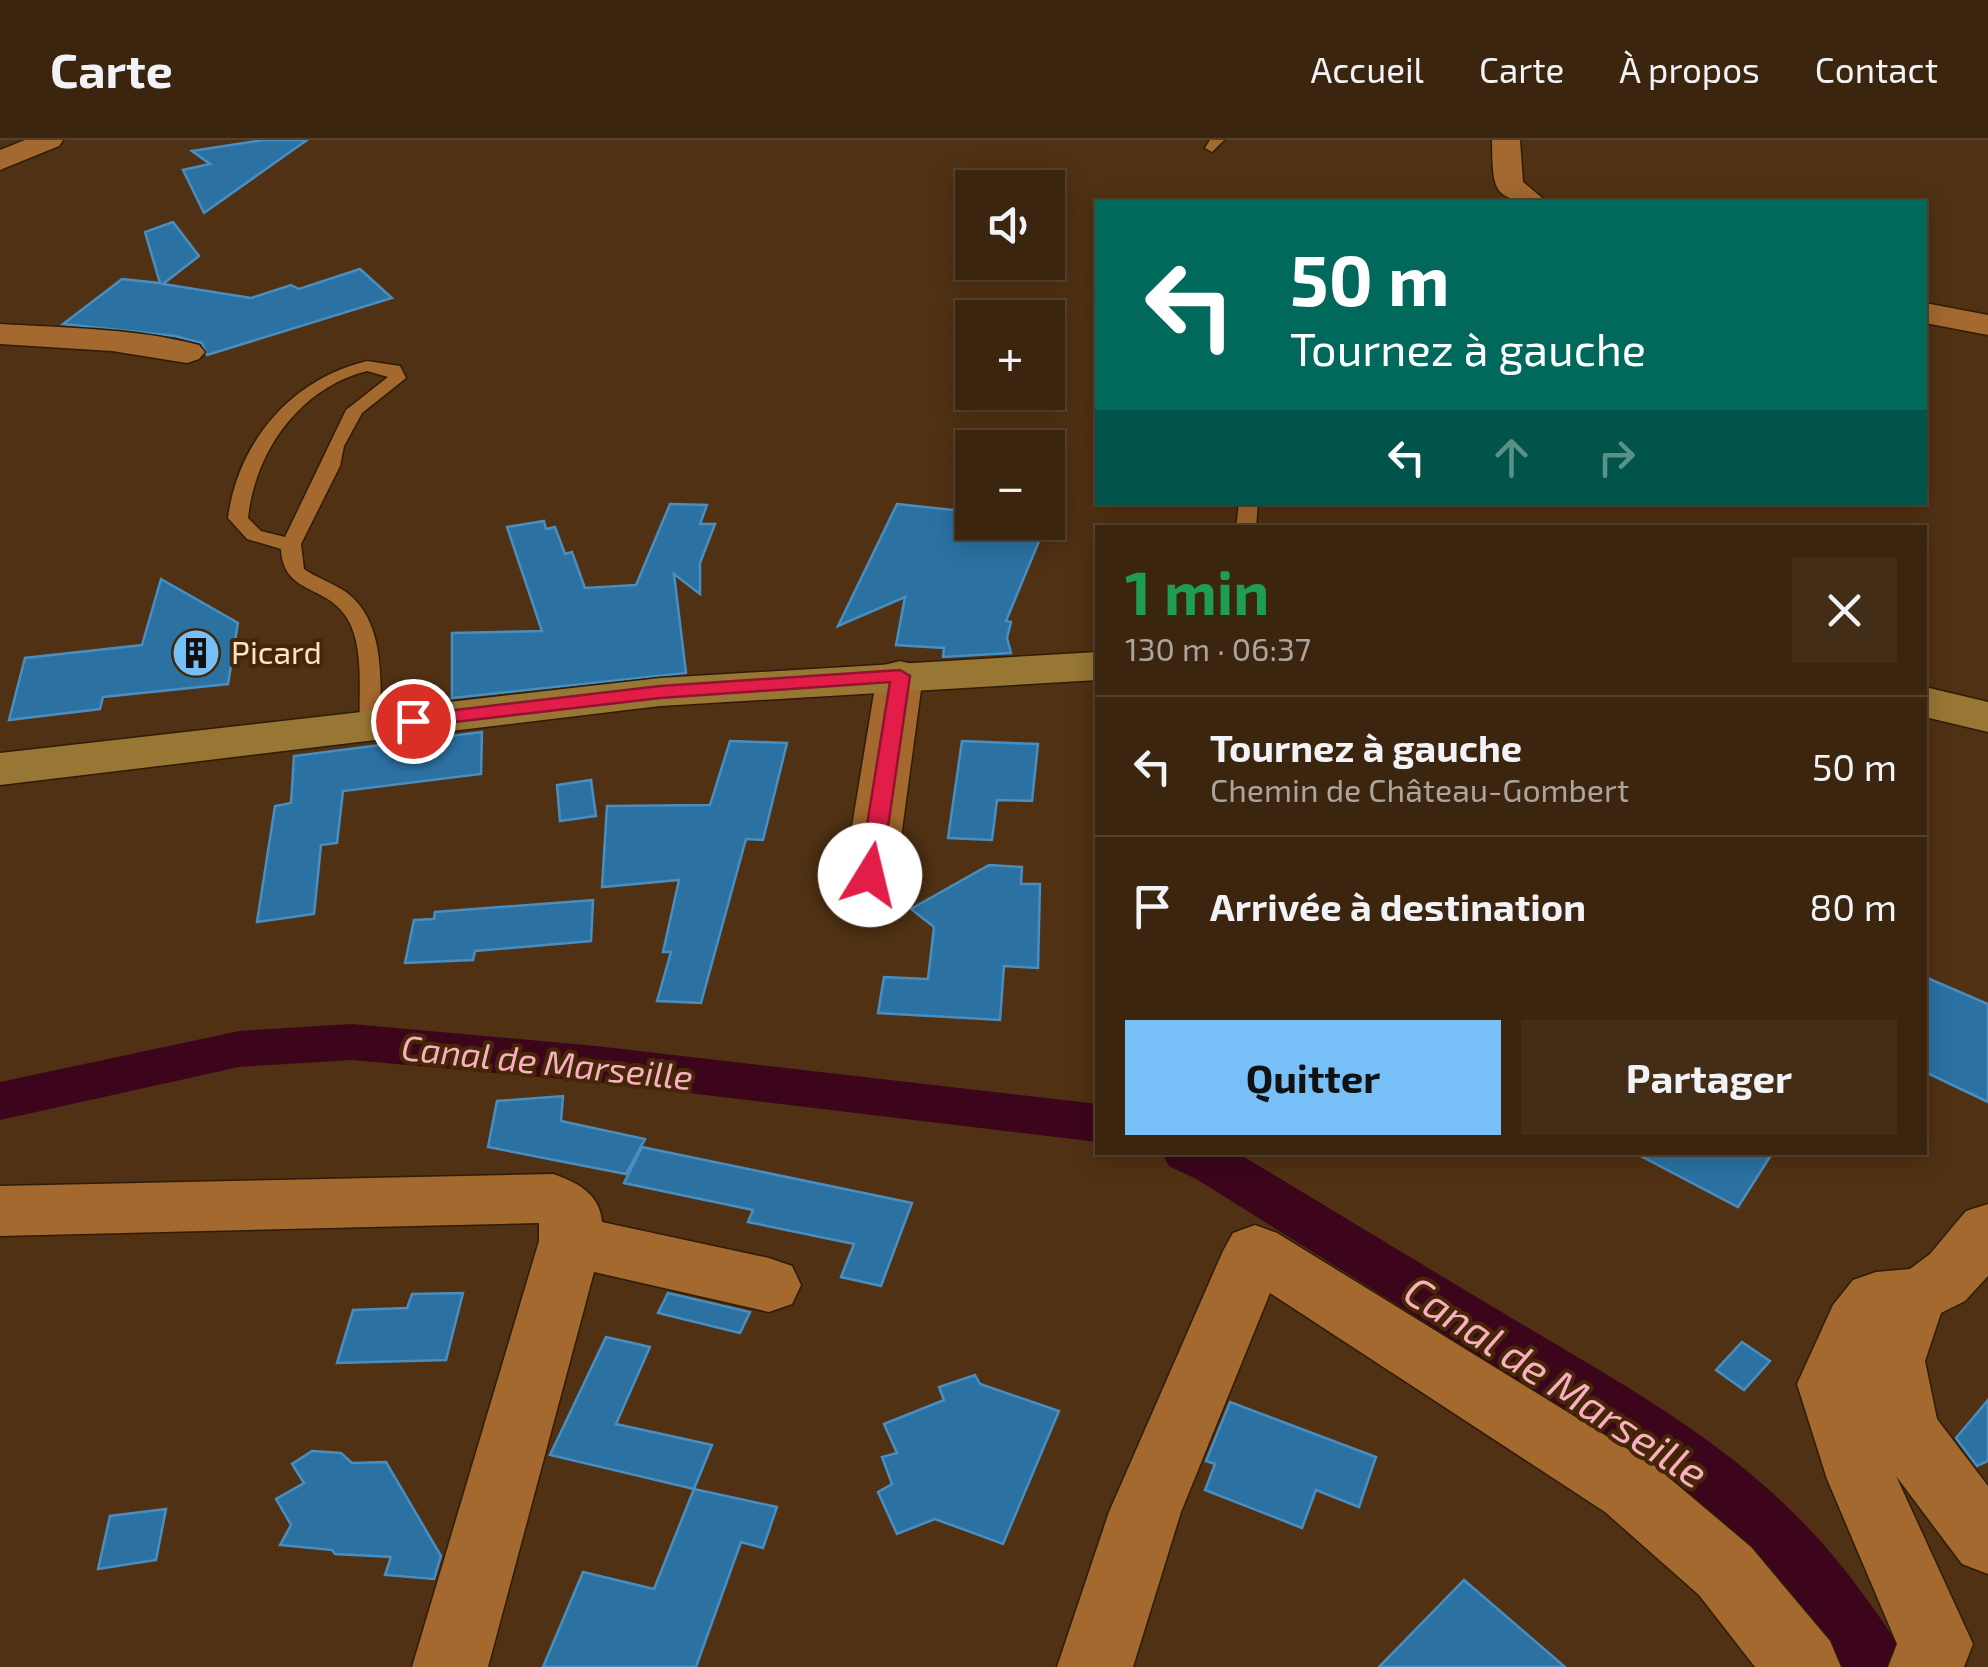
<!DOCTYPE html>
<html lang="fr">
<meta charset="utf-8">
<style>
:root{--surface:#3c250e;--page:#432d17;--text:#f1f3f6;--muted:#aca59e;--line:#55422e;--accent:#77bff7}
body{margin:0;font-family:"Exo 2",sans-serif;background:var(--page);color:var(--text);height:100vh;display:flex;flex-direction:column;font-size:38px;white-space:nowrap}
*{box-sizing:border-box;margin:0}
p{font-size:32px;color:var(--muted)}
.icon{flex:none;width:55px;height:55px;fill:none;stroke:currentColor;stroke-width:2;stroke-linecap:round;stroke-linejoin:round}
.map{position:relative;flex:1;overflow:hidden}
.sheet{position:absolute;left:1095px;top:385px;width:832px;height:630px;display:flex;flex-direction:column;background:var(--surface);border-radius:0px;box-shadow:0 5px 25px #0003,0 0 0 2px var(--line)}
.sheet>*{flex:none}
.hud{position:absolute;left:1095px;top:60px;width:832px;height:305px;border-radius:0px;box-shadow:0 5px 25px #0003,0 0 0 2px var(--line);background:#00695c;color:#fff;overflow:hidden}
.buttons{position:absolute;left:955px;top:30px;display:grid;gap:20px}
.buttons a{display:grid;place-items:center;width:110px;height:110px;border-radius:0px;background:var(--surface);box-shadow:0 5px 25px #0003,0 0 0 2px var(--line);font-size:50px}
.pin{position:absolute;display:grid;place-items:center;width:85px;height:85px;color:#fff;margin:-42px;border:5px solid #fff;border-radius:50%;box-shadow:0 2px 10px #0007}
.me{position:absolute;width:110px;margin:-55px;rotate:9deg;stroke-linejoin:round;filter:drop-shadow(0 0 8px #0008)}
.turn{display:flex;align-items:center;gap:35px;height:210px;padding:0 30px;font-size:45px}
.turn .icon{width:130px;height:130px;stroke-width:2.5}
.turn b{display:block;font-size:70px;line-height:85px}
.lanes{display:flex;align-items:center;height:95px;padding:0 30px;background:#0003;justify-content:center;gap:50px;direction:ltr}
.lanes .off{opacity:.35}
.round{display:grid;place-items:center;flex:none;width:105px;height:105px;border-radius:0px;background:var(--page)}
.overview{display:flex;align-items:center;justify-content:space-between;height:170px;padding:0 30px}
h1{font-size:60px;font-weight:700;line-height:75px;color:#1e9e55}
.primary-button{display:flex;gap:20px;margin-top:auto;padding:20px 30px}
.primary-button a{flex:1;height:115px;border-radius:0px;background:var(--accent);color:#111;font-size:40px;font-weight:700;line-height:115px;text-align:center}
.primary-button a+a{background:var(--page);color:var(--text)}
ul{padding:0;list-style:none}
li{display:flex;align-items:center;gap:30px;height:140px;padding:0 30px;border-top:2px solid var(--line)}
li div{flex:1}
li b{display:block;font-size:38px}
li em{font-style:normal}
header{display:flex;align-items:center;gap:60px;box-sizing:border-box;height:140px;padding:0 50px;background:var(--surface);border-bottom:2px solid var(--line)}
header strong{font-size:48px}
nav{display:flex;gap:55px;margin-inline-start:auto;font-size:35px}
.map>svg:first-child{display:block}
</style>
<header>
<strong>Carte</strong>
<nav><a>Accueil</a><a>Carte</a><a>À propos</a><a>Contact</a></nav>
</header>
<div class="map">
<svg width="1988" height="1527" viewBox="0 0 1988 1527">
<rect width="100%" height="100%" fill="#503113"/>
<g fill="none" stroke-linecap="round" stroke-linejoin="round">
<g fill="#3c051b" fill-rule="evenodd">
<polygon points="352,884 596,906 1098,964 1098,1002 596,942 352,920 239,927 0,980 0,942 239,891"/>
<path d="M1161 1012H1236C1327 1067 1418 1122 1510 1177 1645 1258 1765 1320 1860 1450 1878 1475 1897 1499 1909 1527H1837L1749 1409 1706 1367 1608 1297 1198 1040 1169 1026Z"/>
</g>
</g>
<g fill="#2b72a3" stroke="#498ec1" stroke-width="2.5">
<polygon points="263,0 307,0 204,73 183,30 210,24 192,11"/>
<polygon points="173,82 199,116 163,144 251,158 291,145 299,149 360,129 392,158 207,215 202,203 175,196 63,184 122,139 160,143 145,92"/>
<polygon points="670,364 707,365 700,384 715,384 700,423 700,454 674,434 686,533 452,558 452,493 542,491 507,387 544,381 546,389 555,387 565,414 572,412 585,448 636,445"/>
<polygon points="897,364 972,372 972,382 1047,382 1006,481 1011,482 1007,498 1011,513 943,517 944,508 896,505 905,457 838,486"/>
<polygon points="161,439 238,483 228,544 103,557 100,569 9,580 25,518 142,505"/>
<polygon points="482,592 481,634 343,651 337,703 321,705 314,774 257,782 275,666 291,663 294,616"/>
<polygon points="730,601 787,603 763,700 746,699 701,863 657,861 671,812 663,812 679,740 602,747 607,666 710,665"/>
<polygon points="962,601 1038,604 1032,661 997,660 992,700 948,698"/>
<polygon points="591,640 596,676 560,681 557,645"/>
<polygon points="989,725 1022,727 1021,744 1040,744 1038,828 1004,826 1000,880 878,873 884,837 928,839 934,787 911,769"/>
<polygon points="593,760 591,801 475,811 473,820 405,823 414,780 434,779 435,772"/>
<polygon points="1925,837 1988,864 1988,962 1925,932"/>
<polygon points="563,956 561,981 645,999 626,1034 488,1007 497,961"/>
<polygon points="642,1007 912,1063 881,1146 841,1137 854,1104 748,1082 753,1070 624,1043"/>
<polygon points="1633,1012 1773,1012 1738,1067"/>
<polygon points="463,1153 446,1220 337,1223 353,1170 407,1168 412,1154"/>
<polygon points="668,1153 750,1172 740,1193 658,1173"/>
<polygon points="606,1197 650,1207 616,1284 712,1305 694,1349 550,1315"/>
<polygon points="1742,1202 1770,1221 1744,1250 1716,1230"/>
<polygon points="975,1235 980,1244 1059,1271 1003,1404 935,1379 897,1394 878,1352 892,1344 882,1317 897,1313 884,1284 944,1260 939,1247"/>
<polygon points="1988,1260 1988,1321 1977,1326 1956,1298"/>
<polygon points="1230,1262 1376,1317 1359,1367 1316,1350 1302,1388 1205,1350 1215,1324 1206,1321"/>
<polygon points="312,1311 341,1313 352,1323 386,1322 441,1416 434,1439 385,1435 391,1417 335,1414 332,1410 280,1405 291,1385 276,1359 304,1343 292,1324"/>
<polygon points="694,1349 777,1367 763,1408 741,1402 696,1527 543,1527 583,1432 654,1449"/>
<polygon points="166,1369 156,1420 98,1429 110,1376"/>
<polygon points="1464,1440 1565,1527 1379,1527"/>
</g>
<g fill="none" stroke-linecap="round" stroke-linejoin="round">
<g stroke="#2e1c09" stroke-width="3">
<g id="lane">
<polygon points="1210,0 1224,0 1212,12 1205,8"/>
<path d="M367 221 400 226 406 238 362 273 344 306 340 326 301 404 304 429C317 438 333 443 346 452 387 483 379 541 382 586L371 593 360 586C358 552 365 508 347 478 326 444 283 455 281 409L247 399 228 378C238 301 292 239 367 221ZM367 231 388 237 346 270 285 397 261 391 248 378C255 311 300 248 367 231Z"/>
<polygon points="1239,362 1258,362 1256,388 1236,388"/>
</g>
</g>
<g stroke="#2e1c09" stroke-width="3">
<g id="street">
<polygon points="25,0 63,0 59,6 0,30 0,10"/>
<path d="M1492 0H1520L1523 42 1547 62C1491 62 1493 51 1492 0Z"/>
<polygon points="1925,163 1988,175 1988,195 1925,183"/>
<path d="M0 184C66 188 135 188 199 205L205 212 199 219 187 223 112 211 0 204Z"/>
<polygon points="900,521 916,525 923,535 896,735 888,747 870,752 852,747 844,735 877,535 884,525"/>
<path d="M553 1034C577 1042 600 1054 602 1082L769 1118 792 1126 801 1145 792 1164 769 1172 594 1132 488 1527H412L539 1101V1083L0 1096V1046Z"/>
<polygon points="1988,1064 1988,1136 1965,1161 1941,1173 1925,1221 1937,1279 1988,1346 1988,1434 1962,1424 1896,1336 1973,1504 1964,1527 1888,1527 1897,1504 1827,1339 1797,1244 1833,1165 1853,1140 1876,1132 1910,1129 1930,1114 1966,1071"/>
<polygon points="1255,1085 1277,1093 1655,1326 1751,1407 1830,1501 1841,1527 1755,1527 1699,1455 1605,1372 1270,1153 1181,1372 1133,1527 1057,1527 1109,1372 1223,1111 1233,1093"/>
</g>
</g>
<g stroke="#2e1c09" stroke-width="3">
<g id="secondary">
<polygon points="1098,512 1098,540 660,566 0,645 0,613 660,538"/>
<polygon points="1925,547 1988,562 1988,592 1925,577"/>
</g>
</g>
<use href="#lane" fill="#a3692f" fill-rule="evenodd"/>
<use href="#street" fill="#a3692f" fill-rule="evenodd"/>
<use href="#secondary" fill="#987734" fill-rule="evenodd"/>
</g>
<polygon fill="#e11d48" stroke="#92132f" stroke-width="2.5" points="900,530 910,536 881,735 870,742 859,735 890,542 660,558 413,587 403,581 413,575 660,546"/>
<defs>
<g id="building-disc" transform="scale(2.5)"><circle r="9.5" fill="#77bff7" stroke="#452707"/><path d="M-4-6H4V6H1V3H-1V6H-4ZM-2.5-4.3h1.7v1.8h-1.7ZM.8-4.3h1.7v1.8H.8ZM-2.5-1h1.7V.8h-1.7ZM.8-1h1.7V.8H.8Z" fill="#111"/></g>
</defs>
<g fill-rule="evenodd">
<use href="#building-disc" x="196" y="513"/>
</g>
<g text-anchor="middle" stroke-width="8" stroke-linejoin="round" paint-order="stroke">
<g font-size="32" fill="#fde3cc" stroke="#452707" text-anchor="start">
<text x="231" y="524">Picard</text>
</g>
<g font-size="35" font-style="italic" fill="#faaec1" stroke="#452707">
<text transform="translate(547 923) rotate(6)" y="12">Canal de Marseille</text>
</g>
<g font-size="42" font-style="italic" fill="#faaec1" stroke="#452707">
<text transform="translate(1556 1242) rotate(33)" y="15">Canal de Marseille</text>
</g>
</g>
</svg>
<div class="buttons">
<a><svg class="icon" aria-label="sound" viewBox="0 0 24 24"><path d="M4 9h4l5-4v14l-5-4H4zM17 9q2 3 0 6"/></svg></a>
<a>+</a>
<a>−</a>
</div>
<div class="pin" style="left:413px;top:581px;background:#d93025"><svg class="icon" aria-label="arrive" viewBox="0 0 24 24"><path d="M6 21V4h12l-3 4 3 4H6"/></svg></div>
<svg class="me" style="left:870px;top:735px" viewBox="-20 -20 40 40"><circle r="19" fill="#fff"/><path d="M0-13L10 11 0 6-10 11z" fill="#e11d48"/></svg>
<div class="hud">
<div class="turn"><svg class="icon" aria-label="left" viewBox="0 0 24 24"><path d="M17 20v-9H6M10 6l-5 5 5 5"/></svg><div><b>50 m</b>Tournez à gauche</div></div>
<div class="lanes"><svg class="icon" aria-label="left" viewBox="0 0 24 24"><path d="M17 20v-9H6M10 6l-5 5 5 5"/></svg><svg class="icon off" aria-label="ahead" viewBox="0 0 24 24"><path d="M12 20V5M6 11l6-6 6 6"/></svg><svg class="icon off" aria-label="right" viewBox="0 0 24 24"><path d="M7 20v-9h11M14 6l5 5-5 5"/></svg></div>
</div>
<section class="sheet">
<div class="overview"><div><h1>1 min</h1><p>130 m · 06:37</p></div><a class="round"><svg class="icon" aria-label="close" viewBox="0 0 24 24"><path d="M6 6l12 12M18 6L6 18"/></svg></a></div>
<ul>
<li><svg class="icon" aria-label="left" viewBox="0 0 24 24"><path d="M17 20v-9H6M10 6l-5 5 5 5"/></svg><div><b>Tournez à gauche</b><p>Chemin de Château-Gombert</p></div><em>50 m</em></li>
<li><svg class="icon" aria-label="arrive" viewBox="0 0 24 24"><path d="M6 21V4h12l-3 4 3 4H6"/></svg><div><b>Arrivée à destination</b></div><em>80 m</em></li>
</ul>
<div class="primary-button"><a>Quitter</a><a>Partager</a></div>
</section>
</div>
